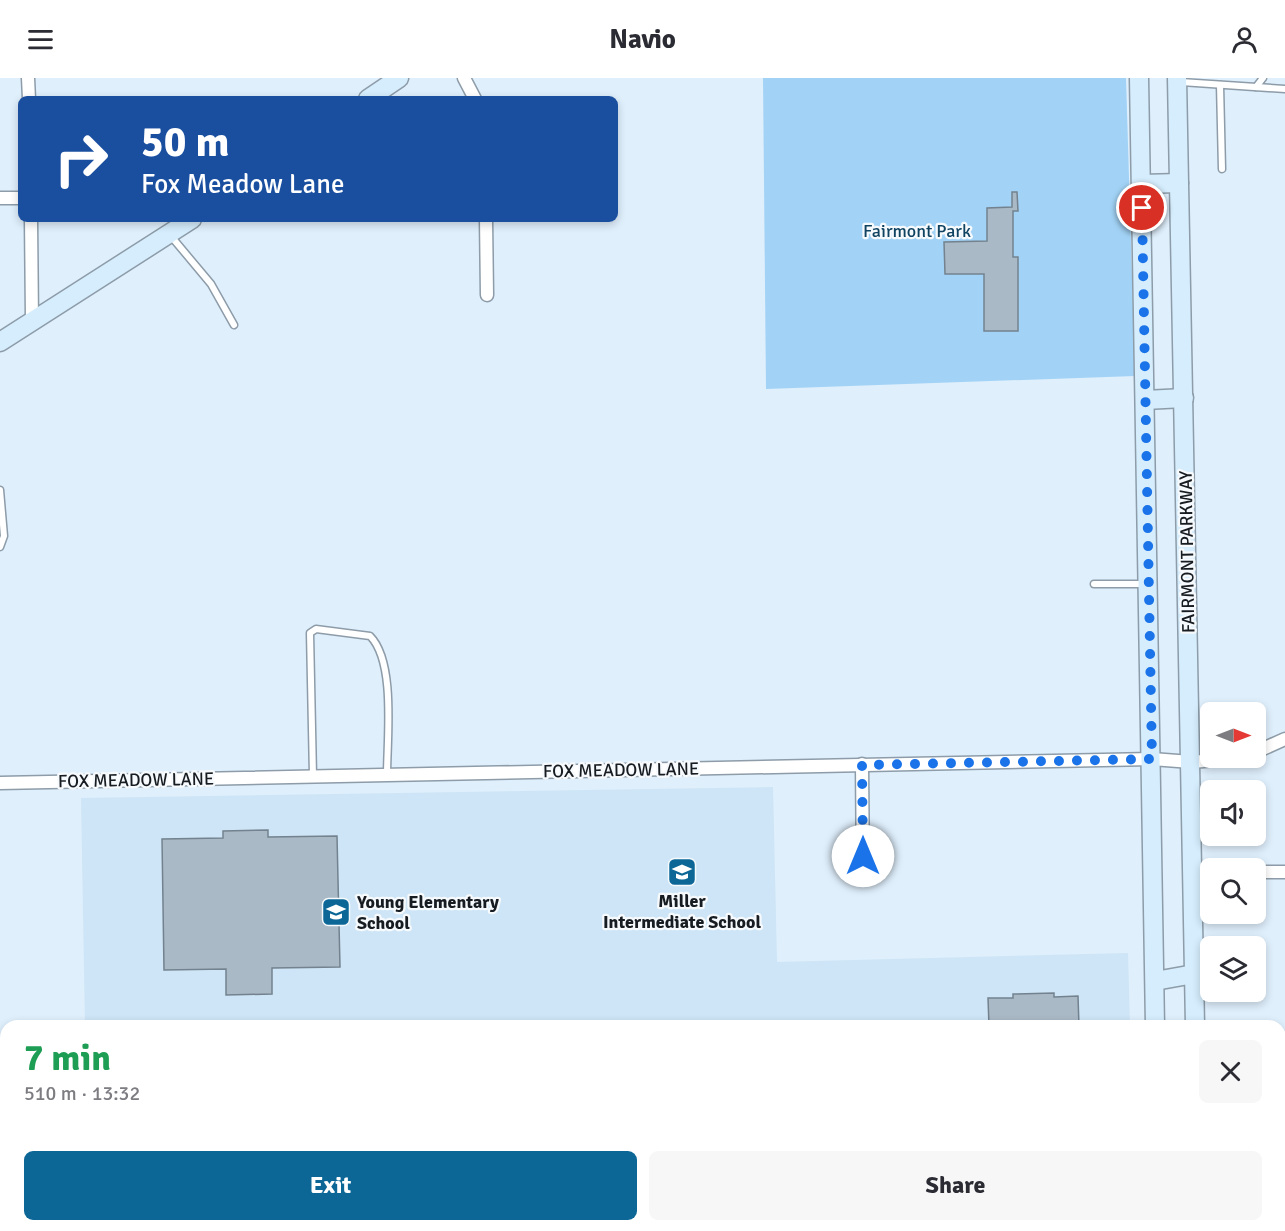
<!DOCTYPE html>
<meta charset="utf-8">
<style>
:root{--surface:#fff;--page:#f7f7f7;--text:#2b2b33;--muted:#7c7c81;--accent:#0c6797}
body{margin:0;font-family:Signika,sans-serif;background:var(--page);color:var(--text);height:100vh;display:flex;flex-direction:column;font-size:22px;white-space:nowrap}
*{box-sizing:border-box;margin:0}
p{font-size:20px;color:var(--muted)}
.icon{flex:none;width:33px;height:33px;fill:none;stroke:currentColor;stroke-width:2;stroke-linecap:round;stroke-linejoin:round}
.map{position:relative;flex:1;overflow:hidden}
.side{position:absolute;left:0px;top:942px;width:1286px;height:212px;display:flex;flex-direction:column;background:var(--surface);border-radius:18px 18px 0 0;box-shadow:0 3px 9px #0003}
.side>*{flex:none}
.top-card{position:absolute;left:18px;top:18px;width:600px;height:126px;border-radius:9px;box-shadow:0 3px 9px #0003;background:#1a4fa0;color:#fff;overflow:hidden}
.needle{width:39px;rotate:90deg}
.buttons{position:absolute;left:1200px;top:624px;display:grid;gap:12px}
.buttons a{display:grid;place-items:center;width:66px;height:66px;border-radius:9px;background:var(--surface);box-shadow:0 3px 9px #0003;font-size:30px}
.pin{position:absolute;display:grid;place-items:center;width:51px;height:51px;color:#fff;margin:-26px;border:3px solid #fff;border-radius:50%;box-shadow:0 2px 6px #0007}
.me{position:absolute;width:66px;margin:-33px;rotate:0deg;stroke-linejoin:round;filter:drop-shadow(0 0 4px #0008)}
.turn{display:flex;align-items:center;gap:21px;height:126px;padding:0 24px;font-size:27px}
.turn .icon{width:78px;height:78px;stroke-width:2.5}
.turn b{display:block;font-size:42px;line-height:51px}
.round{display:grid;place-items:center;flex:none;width:63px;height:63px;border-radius:9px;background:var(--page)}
.overview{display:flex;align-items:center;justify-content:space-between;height:102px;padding:0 24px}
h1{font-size:36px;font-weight:700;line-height:45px;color:#1e9e55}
.cta{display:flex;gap:12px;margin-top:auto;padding:12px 24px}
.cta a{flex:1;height:69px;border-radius:9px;background:var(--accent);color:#fff;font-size:24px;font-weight:700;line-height:69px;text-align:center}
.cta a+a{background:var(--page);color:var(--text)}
header{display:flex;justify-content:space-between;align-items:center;height:78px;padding:0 24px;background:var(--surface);font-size:27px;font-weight:700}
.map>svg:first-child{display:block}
</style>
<header><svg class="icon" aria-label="menu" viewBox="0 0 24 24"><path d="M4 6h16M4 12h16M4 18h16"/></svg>Navio<svg class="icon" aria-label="person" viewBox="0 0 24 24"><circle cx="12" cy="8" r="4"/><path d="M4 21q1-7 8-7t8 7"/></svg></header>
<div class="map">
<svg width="1285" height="1153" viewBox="0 0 1285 1153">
<rect width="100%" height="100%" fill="#dfeffc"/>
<g fill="#cde5f6">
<polygon points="773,709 777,884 1128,875 1130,948 85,948 81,720"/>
<rect x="782" y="1148" width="352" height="5"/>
</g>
<polygon fill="#a2d3f6" points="763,0 1126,0 1135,298 766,311"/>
<g fill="#a9b9c5" stroke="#73828e" stroke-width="1.5">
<polygon points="1012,114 1017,114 1018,133 1013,133 1013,179 1018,179 1018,253 984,253 984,196 945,196 944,164 987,163 987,130 1012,129"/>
<polygon points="268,752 268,759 337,758 340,889 272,890 272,916 226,917 226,891 164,892 162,761 223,760 223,753"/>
<polygon points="1054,915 1054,919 1078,918 1079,948 989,948 988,920 1013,920 1013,916"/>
<rect x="956" y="1148" width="76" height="5"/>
</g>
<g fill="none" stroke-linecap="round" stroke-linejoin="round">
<g stroke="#8d9ca8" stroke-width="9">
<g id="lane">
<polyline points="1181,4 1285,11"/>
<polyline points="1220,7 1222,91"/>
<polyline points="1256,9 1263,0"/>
<polyline points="170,157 211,206 234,247"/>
<polyline points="0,412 4,458 0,469"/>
<polyline points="1094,506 1145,506"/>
<path d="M313 698 310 555 316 551 370 558C396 584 387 661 387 697"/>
<polyline points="237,1148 237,1153"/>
</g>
</g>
<g stroke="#8d9ca8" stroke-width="15">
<g id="street">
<polyline points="28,0 29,21"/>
<polyline points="464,0 475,21"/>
<polyline points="0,120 21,120"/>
<polyline points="31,141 32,242"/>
<polyline points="486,141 487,217"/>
<polyline points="1256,674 1285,661"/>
<polyline points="862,686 863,801"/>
<polyline points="0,705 1152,681 1191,684 1242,680"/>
<polyline points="1256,794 1285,794"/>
<polyline points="1193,795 1210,795"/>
</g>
</g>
<g stroke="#8d9ca8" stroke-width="21">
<g id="secondary">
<polyline points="1139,0 1155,948"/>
<polyline points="1177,0 1195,948"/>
<polyline points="368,21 399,0"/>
<polyline points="1142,106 1179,105"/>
<polyline points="0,264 192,141"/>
<polyline points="1145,322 1184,320"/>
<polyline points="1155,903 1194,896"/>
<polyline points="1156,1148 1156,1153"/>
<polyline points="1201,1148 1201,1153"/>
</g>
</g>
<use href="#lane" stroke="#fff" stroke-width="6"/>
<use href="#street" stroke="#fff" stroke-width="12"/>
<use href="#secondary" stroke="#d5edfd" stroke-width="18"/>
</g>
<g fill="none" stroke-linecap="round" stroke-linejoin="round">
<polyline stroke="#1a73e8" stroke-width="10" stroke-dasharray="0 18" points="863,778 862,687 1152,681 1142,130"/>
</g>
<defs>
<g id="school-square" transform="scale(1.5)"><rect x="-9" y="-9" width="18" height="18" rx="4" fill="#0c6797" stroke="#f7fafd"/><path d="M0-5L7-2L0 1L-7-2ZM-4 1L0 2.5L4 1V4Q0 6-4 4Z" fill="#fff"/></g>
</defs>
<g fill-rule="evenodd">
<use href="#school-square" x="682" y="794"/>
<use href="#school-square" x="336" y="834"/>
</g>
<g text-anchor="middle" stroke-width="4.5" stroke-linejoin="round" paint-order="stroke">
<g font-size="18" fill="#0f4361" stroke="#f7fafd">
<text x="917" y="159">Fairmont Park</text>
</g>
<g font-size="18" fill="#161c21" stroke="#f7fafd">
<text transform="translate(1187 474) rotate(-91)" y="6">FAIRMONT PARKWAY</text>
<text transform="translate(621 692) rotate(-1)" y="6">FOX MEADOW LANE</text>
<text transform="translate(136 702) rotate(-1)" y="6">FOX MEADOW LANE</text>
</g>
<g font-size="18" font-weight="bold" fill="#161c21" stroke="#f7fafd">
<text x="682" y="829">Miller<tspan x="682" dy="21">Intermediate School</tspan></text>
<text x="357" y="830" text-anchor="start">Young Elementary<tspan x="357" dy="21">School</tspan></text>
</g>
</g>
</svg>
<div class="buttons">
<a><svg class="needle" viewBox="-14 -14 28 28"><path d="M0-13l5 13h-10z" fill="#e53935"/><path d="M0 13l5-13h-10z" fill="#7c7c81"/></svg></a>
<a><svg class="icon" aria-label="sound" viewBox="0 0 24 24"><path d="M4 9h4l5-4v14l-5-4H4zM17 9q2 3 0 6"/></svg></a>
<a><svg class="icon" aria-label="search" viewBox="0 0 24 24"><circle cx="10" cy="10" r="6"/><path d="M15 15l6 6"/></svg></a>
<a><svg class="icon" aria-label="layers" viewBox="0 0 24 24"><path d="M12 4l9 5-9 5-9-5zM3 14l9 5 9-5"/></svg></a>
</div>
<div class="pin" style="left:1142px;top:130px;background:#d93025"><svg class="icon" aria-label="arrive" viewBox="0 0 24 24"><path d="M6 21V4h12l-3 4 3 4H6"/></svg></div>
<svg class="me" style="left:863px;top:778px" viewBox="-20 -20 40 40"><circle r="19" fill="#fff"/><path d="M0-13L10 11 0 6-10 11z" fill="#1a73e8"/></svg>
<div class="top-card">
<div class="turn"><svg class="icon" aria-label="right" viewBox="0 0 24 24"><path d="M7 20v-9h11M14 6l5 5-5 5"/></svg><div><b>50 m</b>Fox Meadow Lane</div></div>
</div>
<section class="side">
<div class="overview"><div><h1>7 min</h1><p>510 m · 13:32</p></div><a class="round"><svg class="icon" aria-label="close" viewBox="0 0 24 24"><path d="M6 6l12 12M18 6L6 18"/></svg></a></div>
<div class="cta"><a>Exit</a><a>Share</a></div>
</section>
</div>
